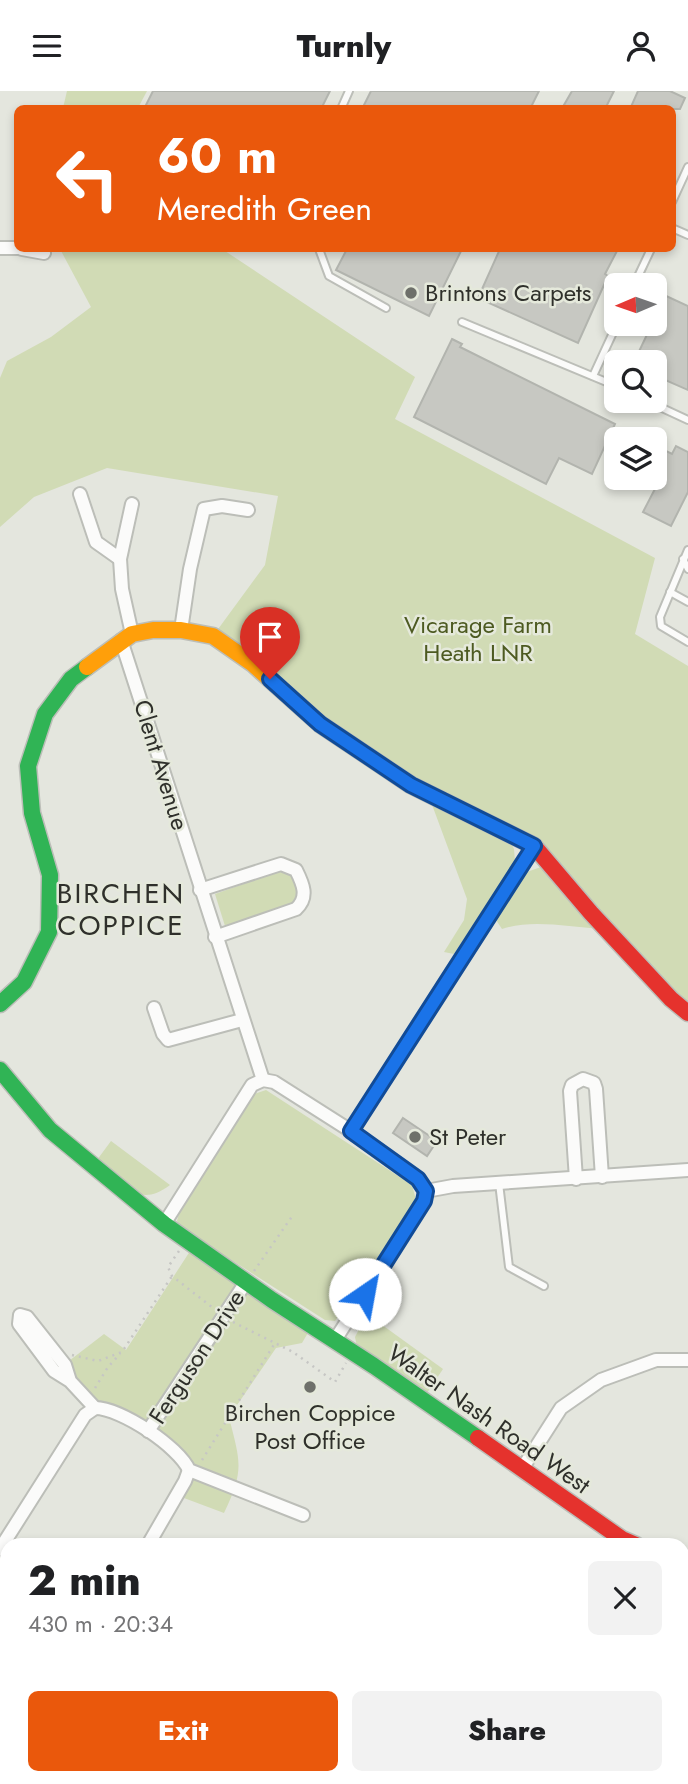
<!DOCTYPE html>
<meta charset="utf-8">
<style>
:root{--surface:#fff;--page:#f2f2f2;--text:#202124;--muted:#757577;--accent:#ea580c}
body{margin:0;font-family:Jost,sans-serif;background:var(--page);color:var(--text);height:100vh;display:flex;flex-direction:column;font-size:26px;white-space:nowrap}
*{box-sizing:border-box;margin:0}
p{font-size:23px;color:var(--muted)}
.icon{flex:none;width:38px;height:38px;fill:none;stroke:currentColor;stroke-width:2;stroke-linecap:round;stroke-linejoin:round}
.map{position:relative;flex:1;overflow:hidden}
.sheet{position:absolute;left:0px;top:1447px;width:690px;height:247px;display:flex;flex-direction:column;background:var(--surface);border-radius:21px 21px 0 0;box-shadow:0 4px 10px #0003}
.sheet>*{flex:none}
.banner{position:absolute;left:14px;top:14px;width:662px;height:147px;border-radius:10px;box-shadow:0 4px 10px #0003;background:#ea580c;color:#fff;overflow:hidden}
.needle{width:46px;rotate:268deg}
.fabs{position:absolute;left:604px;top:182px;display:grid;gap:14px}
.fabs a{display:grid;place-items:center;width:63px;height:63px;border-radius:10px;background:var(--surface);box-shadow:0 4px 10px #0003;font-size:35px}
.pin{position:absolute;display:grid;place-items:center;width:60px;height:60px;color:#fff;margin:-72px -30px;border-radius:50% 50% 50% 0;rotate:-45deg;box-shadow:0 0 7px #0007}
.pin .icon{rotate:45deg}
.me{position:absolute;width:77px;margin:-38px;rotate:33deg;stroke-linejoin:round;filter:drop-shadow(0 0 5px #0008)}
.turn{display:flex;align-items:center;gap:24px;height:147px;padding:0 28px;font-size:32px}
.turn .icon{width:91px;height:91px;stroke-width:2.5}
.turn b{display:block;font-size:49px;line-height:60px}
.round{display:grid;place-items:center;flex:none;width:74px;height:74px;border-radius:10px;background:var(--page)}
.headline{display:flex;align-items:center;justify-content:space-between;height:119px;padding:0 28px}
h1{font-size:42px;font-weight:800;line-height:52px}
.button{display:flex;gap:14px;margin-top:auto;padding:14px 28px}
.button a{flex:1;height:80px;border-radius:10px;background:var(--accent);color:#fff;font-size:28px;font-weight:800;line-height:80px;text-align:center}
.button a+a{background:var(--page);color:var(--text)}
header{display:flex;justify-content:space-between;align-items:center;height:91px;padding:0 28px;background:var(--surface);font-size:32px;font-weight:800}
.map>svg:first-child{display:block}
</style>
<header><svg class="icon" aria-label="menu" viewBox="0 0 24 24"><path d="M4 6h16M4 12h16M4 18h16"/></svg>Turnly<svg class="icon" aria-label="person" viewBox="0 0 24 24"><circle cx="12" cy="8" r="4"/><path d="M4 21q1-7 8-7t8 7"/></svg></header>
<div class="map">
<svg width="688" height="1693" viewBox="0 0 688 1693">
<rect width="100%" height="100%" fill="#e4e6de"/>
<g fill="#d1dbb5">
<polygon points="67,0 147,0 138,17 63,17"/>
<polygon points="60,158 222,158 415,286 395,328 655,467 635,543 688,575 688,922 534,755 411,694 213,545 265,474 278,405 107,377 34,406 0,436 0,287 7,270 51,246 91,216"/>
<polygon points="431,711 510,750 514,758 515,770 454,863 444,861 464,829 467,808"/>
<path d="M541 776 550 780 600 838C569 836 532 828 502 838L494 826 521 783Z"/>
<polygon points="283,779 292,783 298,802 298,809 293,813 225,835 215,803"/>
<polygon points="266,999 412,1094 416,1109 335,1230 325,1229 180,1136 177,1130 179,1122 251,1004"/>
<path d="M111 1050 170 1094C137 1119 123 1092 97 1069Z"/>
<path d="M194 1154 312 1235 302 1252 276 1257 229 1326C240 1371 245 1378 224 1422L176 1404 185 1390 184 1368 54 1280 20 1224 65 1273 104 1243 126 1259Z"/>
<polygon points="367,1223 443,1278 427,1302 357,1256 355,1246"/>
<polygon points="0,1459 7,1460 7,1687 682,1687 683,1612 688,1613 688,1693 0,1693"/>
</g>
<g fill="#c7c8c2" stroke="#b2b4ae" stroke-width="2">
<polygon points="153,0 330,0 321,18 144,18"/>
<polygon points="371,0 539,0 530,18 362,18"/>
<polygon points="572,0 614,0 605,18 571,18 564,14"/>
<polygon points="638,0 670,0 685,7 680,18 630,18"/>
<polygon points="347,158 462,158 429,225 336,179"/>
<polygon points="500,158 618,158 605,183 608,185 578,252 478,207"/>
<polygon points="664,204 688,215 688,299 654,284 654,271 634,271 652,233 654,233 654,226"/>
<polygon points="452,248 462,253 460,256 615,333 592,383 559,367 546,393 414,326"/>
<polygon points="654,354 672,363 676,355 688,361 688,401 671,435 643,421 657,394 654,393"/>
<polygon points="403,1027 437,1050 427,1065 393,1042"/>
</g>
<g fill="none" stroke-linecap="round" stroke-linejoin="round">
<g stroke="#bcbeb8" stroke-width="10">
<g id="lane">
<polyline points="341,18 349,0"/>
<polyline points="672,111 688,76"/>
<polyline points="672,137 688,144"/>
<polyline points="319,158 329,185 386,217"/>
<polyline points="634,194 651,158"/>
<polyline points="462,231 616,295"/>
<polyline points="593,285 617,233"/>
<polyline points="647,310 688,329"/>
<polyline points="688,459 660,526 661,535 688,551"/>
<polyline points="683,468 688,478"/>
<polyline points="670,501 688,511"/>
<polyline points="499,1092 509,1176 544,1195"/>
<polyline points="587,1687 590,1693"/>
</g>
</g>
<g stroke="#bcbeb8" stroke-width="16">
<g id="street">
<polyline points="0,157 18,157"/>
<polyline points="22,158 44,162"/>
<polyline points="80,403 96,451 120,468"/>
<polyline points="181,539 190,478 204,418 222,415 248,419"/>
<polyline points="132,543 122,498 120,468 132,413"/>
<polyline points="121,549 263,989"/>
<path d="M200 799 281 773 296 779C303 793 309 806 296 818L215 846"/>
<polyline points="154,917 163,943 168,949 242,929"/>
<polyline points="351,1040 534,755"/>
<polyline points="576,1088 570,1000 572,994 583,988 594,992 596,998 602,1086"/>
<polyline points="426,1100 453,1095 688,1079"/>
<polyline points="164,1133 252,994 263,989 274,991 351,1040 418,1088 426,1100 424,1110 335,1249"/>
<path d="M70 1290 65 1274 27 1226 20 1224 19 1233 54 1280 70 1290 95 1317C121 1317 179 1356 189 1379L303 1424"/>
<polyline points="148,1340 246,1191"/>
<polyline points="522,1378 561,1317 601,1289 656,1269 688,1269"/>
<polyline points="148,1454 185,1390 189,1379"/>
<polyline points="0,1458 85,1324 95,1317"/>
<polyline points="682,1473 688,1475"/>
</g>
</g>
<g stroke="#bcbeb8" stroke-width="19">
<g id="fast">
<polyline points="0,913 24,891 49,841 50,784 32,722 28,675 45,623 71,588 87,576"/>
<polyline points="0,979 50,1039 164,1133 272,1209 374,1275 478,1347"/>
</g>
</g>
<g stroke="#bcbeb8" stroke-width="19">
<polyline id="slow" points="87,576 132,543 153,539 181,539 213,545 253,573 320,633 411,694 530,753"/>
</g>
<g stroke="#bcbeb8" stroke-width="19">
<g id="jam">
<polyline points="530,753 534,755 591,822 671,908 688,922"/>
<polyline points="478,1347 622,1448 636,1454"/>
</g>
</g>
<g stroke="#c6c6c4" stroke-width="2.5" stroke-dasharray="2 5" stroke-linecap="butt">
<polyline points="179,1160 168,1176 172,1185 213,1217"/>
<polyline points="254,1180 293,1124"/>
<polyline points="233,1231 293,1261 335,1291 346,1272"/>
<polyline points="72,1264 98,1270 122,1261 172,1185"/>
<polyline points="95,1297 108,1276 120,1263"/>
<polyline points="202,1369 275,1252"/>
<polyline points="0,1582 7,1581"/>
<polyline points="0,1611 7,1617"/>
<polyline points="287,1687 291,1693"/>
</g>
<use href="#lane" stroke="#fbfbfa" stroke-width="6"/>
<use href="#street" stroke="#fbfbfa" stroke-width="12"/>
<use href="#fast" stroke="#30b455" stroke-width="16"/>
<use href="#slow" stroke="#ff9f0a" stroke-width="16"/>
<use href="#jam" stroke="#e5322d" stroke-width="16"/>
</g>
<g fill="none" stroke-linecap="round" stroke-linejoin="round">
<g stroke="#114b97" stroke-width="18">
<polyline id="route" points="270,588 320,633 411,694 534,755 351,1040 418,1088 426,1100 424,1110 365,1203"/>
</g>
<use href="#route" stroke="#1a73e8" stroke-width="12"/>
</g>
<g fill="#6e706a" stroke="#e5e9db" stroke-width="2.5">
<circle cx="411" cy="202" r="7"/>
<circle cx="415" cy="1046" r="7"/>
<circle cx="310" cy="1296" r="7"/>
</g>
<g text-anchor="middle" stroke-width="5" stroke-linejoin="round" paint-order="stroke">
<g font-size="24" fill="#2f302b" stroke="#e5e9db" text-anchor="start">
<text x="425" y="210">Brintons Carpets</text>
<text x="429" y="1054">St Peter</text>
<text x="310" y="1330" text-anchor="middle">Birchen Coppice<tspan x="310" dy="28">Post Office</tspan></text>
</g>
<g font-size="24" fill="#4d5a21" stroke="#e5e9db">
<text x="478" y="542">Vicarage Farm<tspan x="478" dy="28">Heath LNR</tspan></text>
</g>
<g font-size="24" fill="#2f302b" stroke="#e5e9db">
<text transform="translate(161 674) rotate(73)" y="8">Clent Avenue</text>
<text transform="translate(197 1266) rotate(-57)" y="8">Ferguson Drive</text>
<text transform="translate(489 1328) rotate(35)" y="8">Walter Nash Road West</text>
</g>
<g font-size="28" letter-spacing="2" fill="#2f302b" stroke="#e5e9db">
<text x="121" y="812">BIRCHEN<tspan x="121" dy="32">COPPICE</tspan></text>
</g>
</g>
</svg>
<div class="fabs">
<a><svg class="needle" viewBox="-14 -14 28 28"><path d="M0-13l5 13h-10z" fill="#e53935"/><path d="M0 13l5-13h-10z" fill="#757577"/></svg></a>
<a><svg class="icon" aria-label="search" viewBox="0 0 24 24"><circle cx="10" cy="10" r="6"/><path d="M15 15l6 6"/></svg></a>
<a><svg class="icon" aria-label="layers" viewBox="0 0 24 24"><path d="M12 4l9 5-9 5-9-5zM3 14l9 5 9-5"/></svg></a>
</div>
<div class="pin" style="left:270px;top:588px;background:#d93025"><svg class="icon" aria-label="arrive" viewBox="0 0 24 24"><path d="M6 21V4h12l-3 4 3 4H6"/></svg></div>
<svg class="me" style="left:365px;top:1203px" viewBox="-20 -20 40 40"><circle r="19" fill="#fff"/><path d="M0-13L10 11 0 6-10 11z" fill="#1a73e8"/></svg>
<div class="banner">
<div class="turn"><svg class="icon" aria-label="left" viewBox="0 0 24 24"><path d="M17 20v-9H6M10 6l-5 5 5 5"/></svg><div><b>60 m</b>Meredith Green</div></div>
</div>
<section class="sheet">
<div class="headline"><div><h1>2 min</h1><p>430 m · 20:34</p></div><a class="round"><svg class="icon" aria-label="close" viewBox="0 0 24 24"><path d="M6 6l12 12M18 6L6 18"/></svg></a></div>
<div class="button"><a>Exit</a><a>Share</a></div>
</section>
</div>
